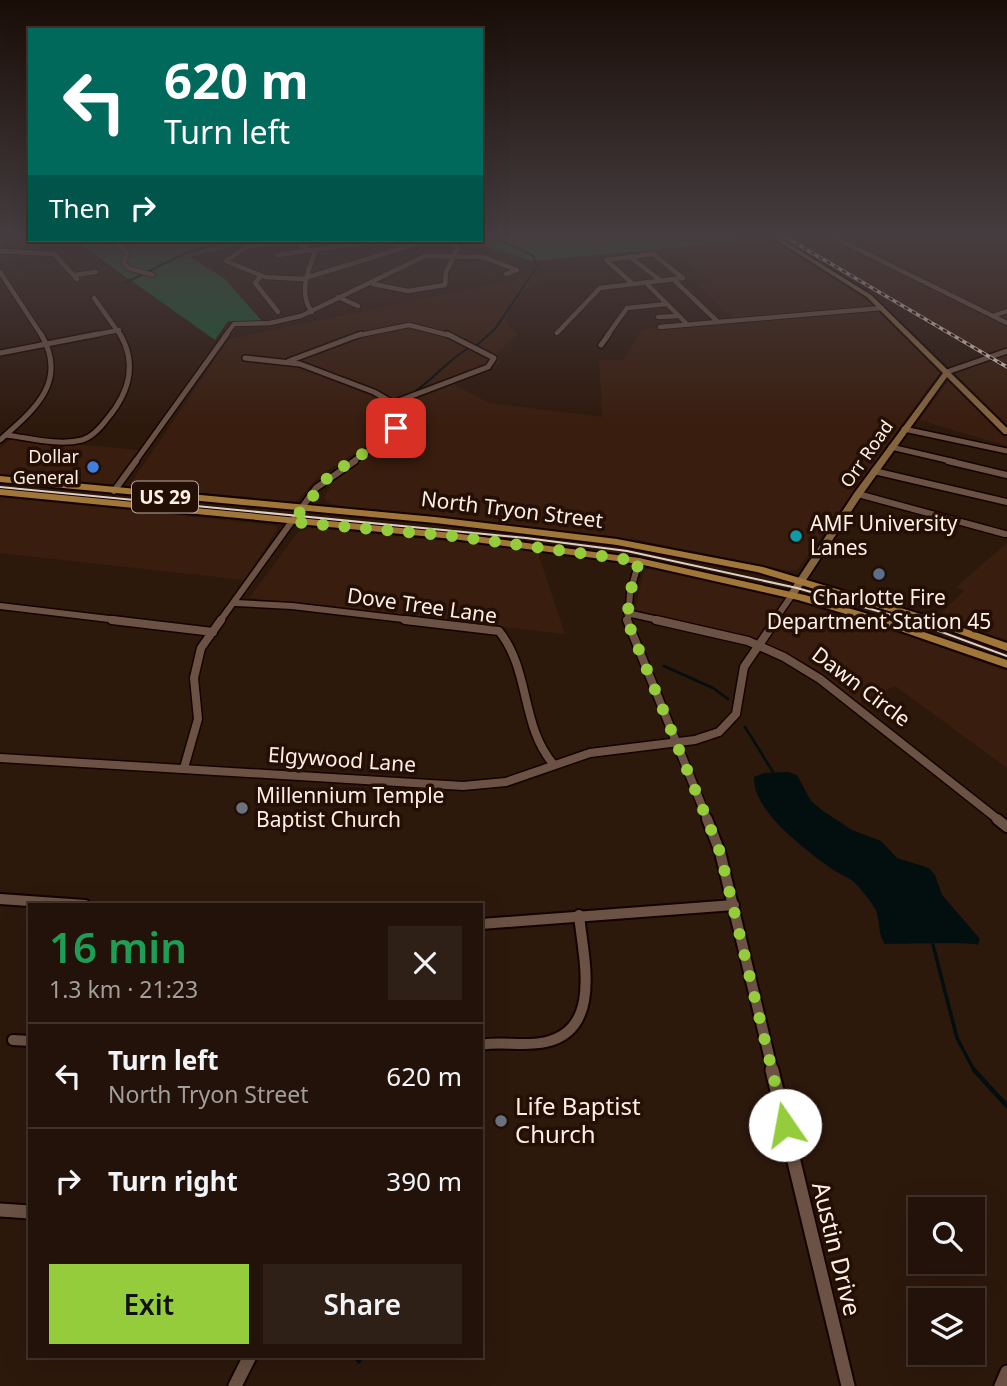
<!DOCTYPE html>
<meta charset="utf-8">
<style>
:root{--surface:#221209;--page:#2e2017;--text:#f1f3f6;--muted:#a29e9c;--line:#3f322a;--accent:#94cc3c}
body{margin:0;font-family:"Noto Sans",sans-serif;background:var(--page);color:var(--text);height:100vh;display:flex;flex-direction:column;font-size:26px;white-space:nowrap}
*{box-sizing:border-box;margin:0}
p{font-size:23px;color:var(--muted)}
.icon{flex:none;width:38px;height:38px;fill:none;stroke:currentColor;stroke-width:2;stroke-linecap:round;stroke-linejoin:round}
.map{position:relative;flex:1;overflow:hidden}
.side{position:absolute;left:28px;top:903px;width:455px;height:455px;display:flex;flex-direction:column;background:var(--surface);border-radius:0px;box-shadow:0 7px 28px #0002,0 0 0 2px var(--line)}
.side>*{flex:none}
.guide{position:absolute;left:28px;top:28px;width:455px;height:214px;border-radius:0px;box-shadow:0 7px 28px #0002,0 0 0 2px var(--line);background:#00695c;color:#fff;overflow:hidden}
.fabs{position:absolute;left:908px;top:1197px;display:grid;gap:14px}
.fabs a{display:grid;place-items:center;width:77px;height:77px;border-radius:0px;background:var(--surface);box-shadow:0 7px 28px #0002,0 0 0 2px var(--line);font-size:35px}
.pin{position:absolute;display:grid;place-items:center;width:60px;height:60px;color:#fff;margin:-30px;border-radius:14px;box-shadow:0 4px 10px #0006}
.me{position:absolute;width:77px;margin:-38px;rotate:348deg;stroke-linejoin:round;filter:drop-shadow(0 0 5px #0008)}
.turn{display:flex;align-items:center;gap:24px;height:147px;padding:0 21px;font-size:32px}
.turn .icon{width:91px;height:91px;stroke-width:2.5}
.turn b{display:block;font-size:49px;line-height:60px}
.then{display:flex;align-items:center;height:66px;padding:0 21px;background:#0003;gap:14px;font-size:26px}
.round{display:grid;place-items:center;flex:none;width:74px;height:74px;border-radius:0px;background:var(--page)}
.headline{display:flex;align-items:center;justify-content:space-between;height:119px;padding:0 21px}
h1{font-size:42px;font-weight:600;line-height:52px;color:#1e9e55}
.primary-button{display:flex;gap:14px;margin-top:auto;padding:14px 21px}
.primary-button a{flex:1;height:80px;border-radius:0px;background:var(--accent);color:#111;font-size:28px;font-weight:600;line-height:80px;text-align:center}
.primary-button a+a{background:var(--page);color:var(--text)}
ul{padding:0;list-style:none}
li{display:flex;align-items:center;gap:21px;height:105px;padding:0 21px;border-top:2px solid var(--line)}
li div{flex:1}
li b{display:block;font-size:26px}
li em{font-style:normal}
.map>svg:first-child{display:block}
</style>
<div class="map">
<svg width="1007" height="1386" viewBox="0 0 1007 1386">
<rect width="100%" height="100%" fill="#2d180c"/>
<g fill="#391d0e">
<polygon points="726,234 764,234 848,285 875,306 733,319 696,284 709,281 665,248 735,242"/>
<polygon points="782,234 822,234 1007,327 1007,347 986,353"/>
<polygon points="832,234 997,234 1007,238 1007,321"/>
<polygon points="545,274 547,275 517,297 508,312 507,324 518,334 497,353 500,363 455,385 489,403 602,417 599,360 624,360 642,329 877,310 940,372 798,569 789,571 639,540 367,510 330,504 323,498 337,477 402,430 390,427 381,436 319,476 298,500 290,502 128,487 229,339"/>
<polygon points="1007,354 1007,425 953,372"/>
<polygon points="947,383 953,384 1007,439 1007,446 919,420"/>
<polygon points="12,438 138,450 112,486 0,475 0,448"/>
<polygon points="0,497 274,525 278,529 244,580 0,553"/>
<polygon points="311,528 537,550 565,634 249,598 298,532"/>
<polygon points="1007,543 1007,640 938,617 964,591 956,587"/>
<polygon points="652,568 808,604 913,637 1007,671 1007,768 895,686 859,703 825,675 780,650 749,638 635,610 644,570"/>
</g>
<g fill="#1a5934">
<polygon points="481,234 726,234 736,242 532,261 476,243 484,236"/>
<polygon points="74,240 260,240 190,257 224,278 262,321 228,321 215,340"/>
</g>
<path fill="#030e0f" d="M788 772 797 775 811 801 823 811 852 830 881 841 897 858 929 868 935 875 942 895 980 939 978 945C972 942 900 944 885 944 876 931 882 916 872 904 867 897 861 889 855 883 849 877 839 874 832 869 807 851 752 811 754 777L764 773Z"/>
<g fill="none" stroke-linecap="round" stroke-linejoin="round">
<g stroke="#030e0f" stroke-width="2">
<polyline points="147,272 188,252 234,240"/>
<polyline points="125,283 143,274"/>
<polyline points="477,345 495,329 538,265 532,255 487,234"/>
<path d="M414 392C434 379 447 361 467 349"/>
</g>
<g stroke="#030e0f" stroke-width="2.5">
<polyline points="664,666 713,688 728,699"/>
<polyline points="745,727 773,772"/>
</g>
<polyline stroke="#030e0f" stroke-width="3.5" points="933,945 957,1038 975,1072"/>
<g stroke="#030e0f" stroke-width="4.5">
<polyline points="974,1070 1007,1106"/>
<polyline points="356,1356 359,1361"/>
</g>
<g stroke="#140300" stroke-width="6">
<g id="street-far5">
<polyline points="827,234 1007,323"/>
<polyline points="0,235 5,234"/>
<polyline points="111,240 127,252 124,263 128,268 153,275"/>
<polyline points="291,240 246,247 226,261 265,277 302,279 429,240"/>
<polyline points="300,240 301,246 309,251"/>
<polyline points="118,244 140,240"/>
<polyline points="0,251 54,254 77,279"/>
<polyline points="278,255 370,242 406,245"/>
<polyline points="629,256 661,281"/>
<polyline points="0,272 42,336"/>
<polyline points="75,275 96,272"/>
<polyline points="261,276 255,283 278,312"/>
<polyline points="674,280 718,322"/>
<polyline points="646,283 688,325"/>
<polyline points="373,284 408,291 445,285 446,272 458,248 447,240"/>
<polyline points="338,297 358,306"/>
<polyline points="94,298 121,336"/>
<path d="M312 312C298 294 308 269 316 251"/>
<polyline points="993,316 1007,311"/>
<polyline points="658,317 679,316"/>
<polyline points="660,327 882,308"/>
<polyline points="557,333 600,288 683,278 653,254 606,260 633,284"/>
<polyline points="89,336 119,330"/>
<polyline points="225,336 234,324 270,323 301,316 425,256 483,257 517,270 506,274"/>
<polyline points="355,336 409,325 452,336"/>
<polyline points="607,336 627,308 667,304"/>
</g>
</g>
<g stroke="#140300" stroke-width="8">
<g id="street-far4">
<polyline points="601,345 609,334"/>
<polyline points="0,353 98,334"/>
<polyline points="245,358 300,364 374,392 393,403 399,421 385,439 352,462"/>
<polyline points="289,361 361,334"/>
<polyline points="947,372 1007,351"/>
<polyline points="393,403 488,367 494,358 447,334"/>
<polyline points="904,429 1007,451"/>
<path d="M6 435C30 438 58 446 82 440 93 437 101 427 107 419 129 393 138 365 120 334"/>
<path d="M0 440C34 410 69 382 41 334"/>
<polyline points="891,447 955,462"/>
<polyline points="135,462 227,334"/>
</g>
</g>
<g stroke="#140300" stroke-width="9">
<g id="street-far3">
<polyline points="948,461 1007,475"/>
<polyline points="874,471 1007,502"/>
<polyline points="114,491 136,461"/>
<polyline points="858,494 1005,534"/>
<polyline points="236,603 292,606 420,621"/>
<polyline points="0,606 126,621"/>
<polyline points="627,613 663,621"/>
<polyline points="220,621 316,488 355,461"/>
<polyline points="628,621 630,593 639,561"/>
<polyline points="774,621 792,595"/>
</g>
</g>
<g stroke="#140300" stroke-width="11">
<g id="street-far2">
<polyline points="112,620 213,632"/>
<path d="M405 620 499 631C531 671 520 726 554 765"/>
<polyline points="627,620 708,821"/>
<polyline points="656,620 748,641 784,657 820,679 1000,821"/>
<polyline points="0,758 463,786 506,782 590,753 695,740 719,732 736,714 744,667 776,620"/>
<polyline points="184,768 198,719 194,678 201,648 221,620"/>
</g>
</g>
<g stroke="#140300" stroke-width="14">
<g id="street-far1">
<polyline points="707,819 720,852 773,1072"/>
<polyline points="997,819 1007,827"/>
<polyline points="0,899 85,905"/>
<polyline points="481,924 734,905"/>
<polyline points="13,1040 30,1041"/>
<path d="M481 1045C502 1041 525 1047 546 1042 603 1029 583 957 579 915"/>
</g>
</g>
<g stroke="#140300" stroke-width="17">
<g id="street">
<polyline points="772,1070 848,1386"/>
<polyline points="0,1210 30,1212"/>
<polyline points="235,1386 250,1356"/>
<polyline points="1001,1386 1007,1372"/>
</g>
</g>
<g stroke="#140300" stroke-width="4">
<polygon id="secondary" points="767,234 773,234 871,295 1007,428 1007,434 1004,434 947,377 862,495 795,597 792,598 787,595 855,492 943,373 867,297"/>
</g>
<g stroke="#140300" stroke-width="4">
<g id="primary">
<polygon points="0,476 435,517 617,539 763,567 934,618 1007,643 1007,651 926,622 757,572 617,545 435,523 0,482"/>
<polygon points="0,489 453,533 639,558 805,595 888,620 1007,660 1007,668 880,624 798,600 639,564 453,539 0,495"/>
</g>
</g>
<use href="#street-far5" stroke="#6b5244" stroke-width="4.5"/>
<use href="#street-far4" stroke="#6b5244" stroke-width="5"/>
<use href="#street-far3" stroke="#6b5244" stroke-width="6"/>
<use href="#street-far2" stroke="#6b5244" stroke-width="8"/>
<use href="#street-far1" stroke="#6b5244" stroke-width="10"/>
<use href="#street" stroke="#6b5244" stroke-width="13"/>
<use href="#secondary" fill="#85653e" fill-rule="evenodd"/>
<use href="#primary" fill="#a07738" fill-rule="evenodd"/>
<polyline stroke="#e0cfc6" stroke-width="2" points="0,487 526,538 627,551 797,588 909,620 1007,656"/>
<g stroke="#e0cfc6" stroke-width="3.5">
<polyline id="rail" points="780,234 1007,367"/>
</g>
<use href="#rail" stroke="#230f04" stroke-width="2" stroke-dasharray="4.5" stroke-linecap="butt"/>
</g>
<linearGradient id="sky" x2="0" y2="1"><stop stop-color="#190d07"/><stop offset="0.55" stop-color="#463d40"/><stop offset="1" stop-color="#463d40" stop-opacity="0"/></linearGradient>
<rect width="1007" height="428" fill="url(#sky)"/>
<g fill="none" stroke-linecap="round" stroke-linejoin="round">
<polyline stroke="#94cc3c" stroke-width="12" stroke-dasharray="0 21.6" points="396,428 388,437 329,476 292,522 453,536 639,561 630,593 627,620 720,852 785,1125"/>
</g>
<circle fill="#3f7fe0" stroke="#230f04" stroke-width="2.5" cx="93" cy="467" r="7"/>
<circle fill="#0f9aa8" stroke="#230f04" stroke-width="2.5" cx="796" cy="536" r="7"/>
<circle fill="#5c6f8a" stroke="#230f04" stroke-width="2.5" cx="879" cy="574" r="7"/>
<g fill="#6b7280" stroke="#230f04" stroke-width="2.5">
<circle cx="242" cy="808" r="7"/>
<circle cx="501" cy="1121" r="7"/>
</g>
<g text-anchor="middle" stroke-width="7" stroke-linejoin="round" paint-order="stroke">
<g font-size="18" fill="#ffefe7" stroke="#230f04">
<text transform="translate(867 454) rotate(-55)" y="6">Orr Road</text>
</g>
<g font-size="18" fill="#ffefe7" stroke="#230f04" text-anchor="end">
<text x="79" y="463">Dollar<tspan x="79" dy="21">General</tspan></text>
</g>
<rect fill="#230f04" stroke="#bdaca3" stroke-width="2" x="132" y="481.5" width="66" height="31" rx="5"/>
<g font-size="19" font-weight="bold" fill="#ffefe7">
<text x="165" y="504">US 29</text>
</g>
<g font-size="21" fill="#ffefe7" stroke="#230f04">
<text transform="translate(512 510) rotate(7)" y="7">North Tryon Street</text>
<text transform="translate(422 606) rotate(8)" y="7">Dove Tree Lane</text>
<text transform="translate(861 687) rotate(37)" y="7">Dawn Circle</text>
<text transform="translate(342 760) rotate(4)" y="7">Elgywood Lane</text>
</g>
<g font-size="21" fill="#ffefe7" stroke="#230f04" text-anchor="start">
<text x="810" y="531">AMF University<tspan x="810" dy="24">Lanes</tspan></text>
<text x="879" y="605" text-anchor="middle">Charlotte Fire<tspan x="879" dy="24">Department Station 45</tspan></text>
<text x="256" y="803">Millennium Temple<tspan x="256" dy="24">Baptist Church</tspan></text>
</g>
<g font-size="24" fill="#ffefe7" stroke="#230f04" text-anchor="start">
<text x="515" y="1115">Life Baptist<tspan x="515" dy="28">Church</tspan></text>
</g>
<g font-size="24" fill="#ffefe7" stroke="#230f04">
<text transform="translate(836 1249) rotate(76)" y="8">Austin Drive</text>
</g>
</g>
</svg>
<div class="fabs">
<a><svg class="icon" aria-label="search" viewBox="0 0 24 24"><circle cx="10" cy="10" r="6"/><path d="M15 15l6 6"/></svg></a>
<a><svg class="icon" aria-label="layers" viewBox="0 0 24 24"><path d="M12 4l9 5-9 5-9-5zM3 14l9 5 9-5"/></svg></a>
</div>
<div class="pin" style="left:396px;top:428px;background:#d93025"><svg class="icon" aria-label="arrive" viewBox="0 0 24 24"><path d="M6 21V4h12l-3 4 3 4H6"/></svg></div>
<svg class="me" style="left:785px;top:1125px" viewBox="-20 -20 40 40"><circle r="19" fill="#fff"/><path d="M0-13L10 11 0 6-10 11z" fill="#94cc3c"/></svg>
<div class="guide">
<div class="turn"><svg class="icon" aria-label="left" viewBox="0 0 24 24"><path d="M17 20v-9H6M10 6l-5 5 5 5"/></svg><div><b>620 m</b>Turn left</div></div>
<div class="then">Then<svg class="icon" aria-label="right" viewBox="0 0 24 24"><path d="M7 20v-9h11M14 6l5 5-5 5"/></svg></div>
</div>
<section class="side">
<div class="headline"><div><h1>16 min</h1><p>1.3 km · 21:23</p></div><a class="round"><svg class="icon" aria-label="close" viewBox="0 0 24 24"><path d="M6 6l12 12M18 6L6 18"/></svg></a></div>
<ul>
<li><svg class="icon" aria-label="left" viewBox="0 0 24 24"><path d="M17 20v-9H6M10 6l-5 5 5 5"/></svg><div><b>Turn left</b><p>North Tryon Street</p></div><em>620 m</em></li>
<li><svg class="icon" aria-label="right" viewBox="0 0 24 24"><path d="M7 20v-9h11M14 6l5 5-5 5"/></svg><div><b>Turn right</b></div><em>390 m</em></li>
</ul>
<div class="primary-button"><a>Exit</a><a>Share</a></div>
</section>
</div>
